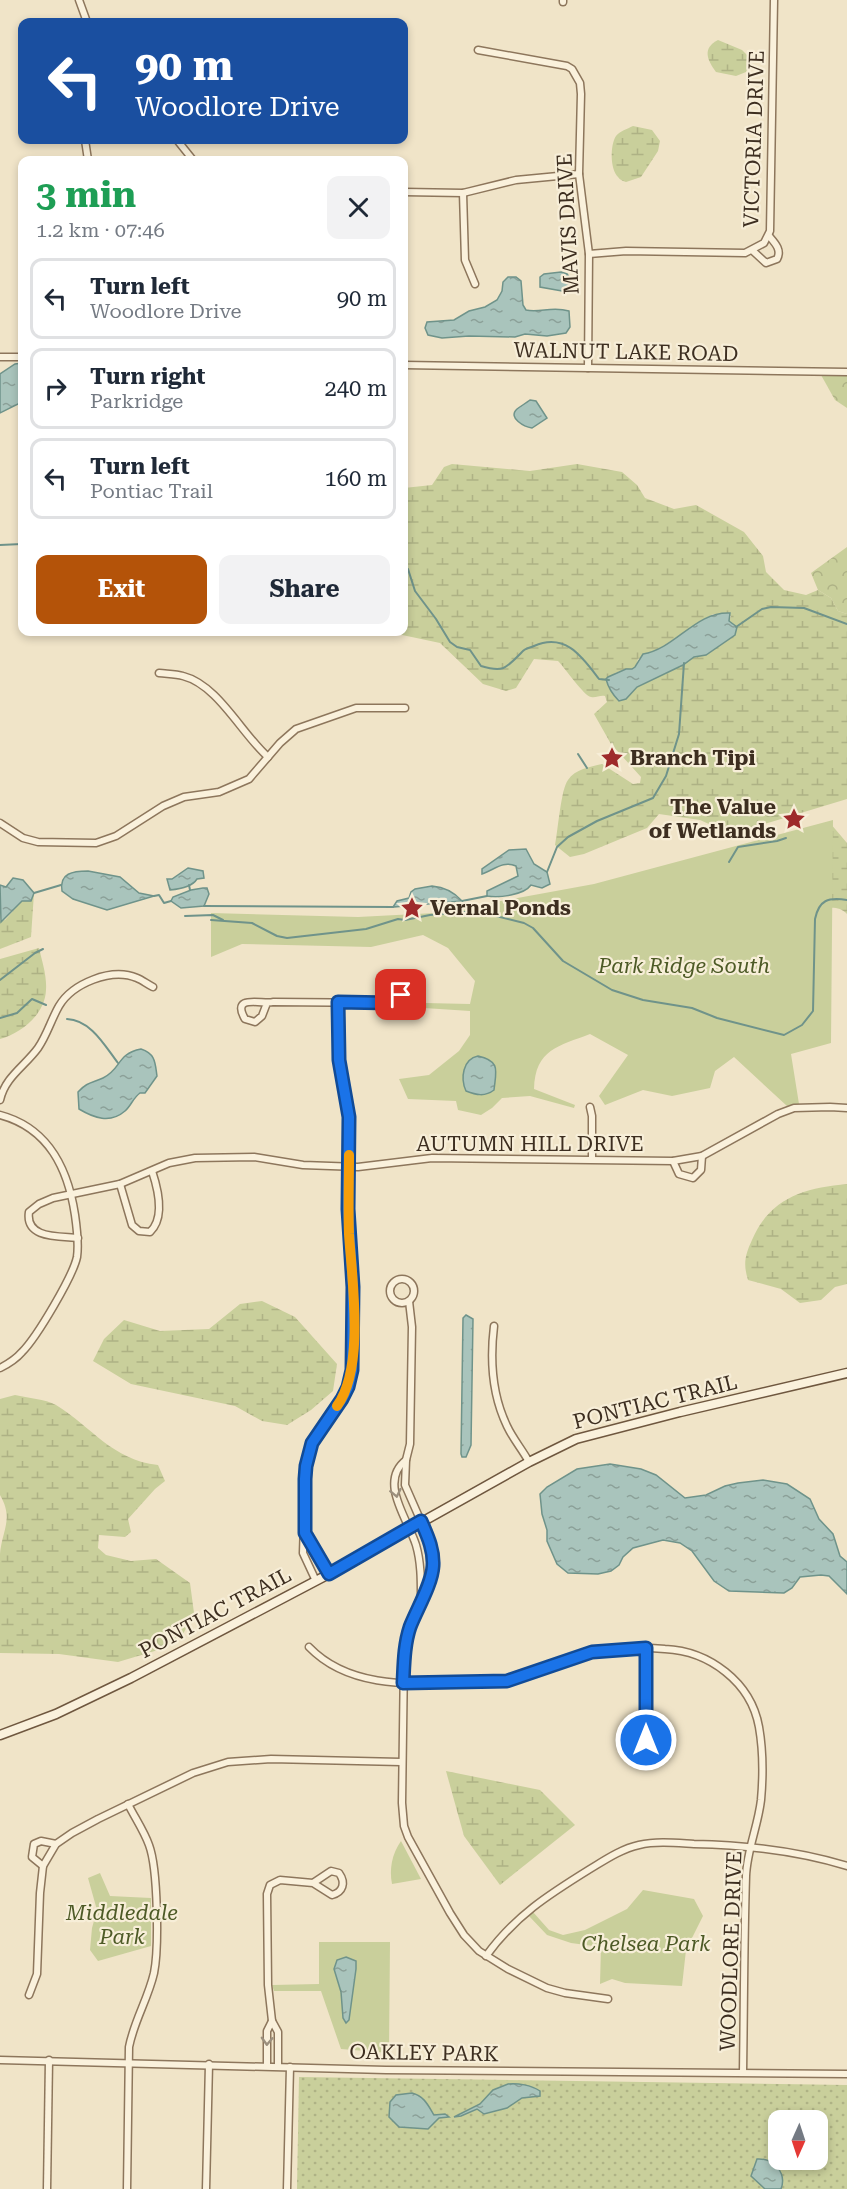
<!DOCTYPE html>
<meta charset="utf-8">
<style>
:root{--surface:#fff;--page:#f2f2f3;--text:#1f2937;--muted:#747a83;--line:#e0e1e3;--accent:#b45309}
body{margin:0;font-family:"Roboto Serif",serif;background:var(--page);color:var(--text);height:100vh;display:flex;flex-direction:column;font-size:22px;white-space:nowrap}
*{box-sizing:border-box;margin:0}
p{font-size:20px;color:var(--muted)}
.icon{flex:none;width:33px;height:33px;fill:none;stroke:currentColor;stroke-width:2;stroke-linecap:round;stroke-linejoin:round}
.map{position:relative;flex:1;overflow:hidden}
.details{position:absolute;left:18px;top:156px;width:390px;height:480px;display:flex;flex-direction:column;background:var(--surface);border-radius:12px;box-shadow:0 3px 9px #0003}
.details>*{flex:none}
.banner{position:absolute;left:18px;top:18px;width:390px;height:126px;border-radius:12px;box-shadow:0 3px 9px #0003;background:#1a4fa0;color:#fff;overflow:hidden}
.needle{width:39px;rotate:183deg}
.controls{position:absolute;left:768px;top:2110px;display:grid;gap:12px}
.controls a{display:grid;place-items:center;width:60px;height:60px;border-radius:12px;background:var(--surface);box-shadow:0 3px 9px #0003;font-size:30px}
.pin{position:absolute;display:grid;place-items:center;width:51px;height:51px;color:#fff;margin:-26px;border-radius:12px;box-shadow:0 3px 9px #0006}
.me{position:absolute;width:66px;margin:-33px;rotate:0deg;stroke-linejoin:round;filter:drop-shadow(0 0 4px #0008)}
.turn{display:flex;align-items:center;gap:21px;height:126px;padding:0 18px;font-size:27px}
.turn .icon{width:78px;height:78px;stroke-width:2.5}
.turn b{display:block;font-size:42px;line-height:51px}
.round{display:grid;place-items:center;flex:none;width:63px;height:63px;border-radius:12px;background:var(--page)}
.headline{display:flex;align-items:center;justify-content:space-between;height:102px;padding:0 18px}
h1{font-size:36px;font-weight:700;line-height:45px;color:#1e9e55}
.action{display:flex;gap:12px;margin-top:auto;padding:12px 18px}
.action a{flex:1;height:69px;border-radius:12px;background:var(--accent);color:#fff;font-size:24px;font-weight:700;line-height:69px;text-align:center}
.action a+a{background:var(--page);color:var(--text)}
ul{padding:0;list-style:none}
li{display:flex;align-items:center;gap:18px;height:81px;margin:0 12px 9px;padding:0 6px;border:3px solid var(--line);border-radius:12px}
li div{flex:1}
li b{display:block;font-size:22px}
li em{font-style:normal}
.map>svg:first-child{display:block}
</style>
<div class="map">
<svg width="847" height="2189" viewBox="0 0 847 2189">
<defs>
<pattern id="grass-dots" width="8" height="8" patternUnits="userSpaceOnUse" patternTransform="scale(1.5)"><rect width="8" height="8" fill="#c9cf9b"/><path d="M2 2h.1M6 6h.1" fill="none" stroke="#aeb285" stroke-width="1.8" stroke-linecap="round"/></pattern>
<pattern id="forest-crowns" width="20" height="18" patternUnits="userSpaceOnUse" patternTransform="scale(1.5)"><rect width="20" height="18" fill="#c9cf9b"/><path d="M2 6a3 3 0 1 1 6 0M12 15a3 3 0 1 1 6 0" fill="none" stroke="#aeb285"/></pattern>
<pattern id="wetland-marsh" width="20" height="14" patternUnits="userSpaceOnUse" patternTransform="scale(1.5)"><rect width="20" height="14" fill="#c9cf9b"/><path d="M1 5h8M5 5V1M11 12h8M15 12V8" fill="none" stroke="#aeb285"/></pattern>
<pattern id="water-ripples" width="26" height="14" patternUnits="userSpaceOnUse" patternTransform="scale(1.5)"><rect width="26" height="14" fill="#a9c4bc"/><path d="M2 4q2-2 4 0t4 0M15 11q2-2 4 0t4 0" fill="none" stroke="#8ba098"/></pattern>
</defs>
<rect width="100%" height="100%" fill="#f0e4c8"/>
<path fill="url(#grass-dots)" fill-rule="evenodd" d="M299 2077 847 2085V2189H297ZM778 2121H818V2160H778Z"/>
<g fill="url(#forest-crowns)">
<polygon points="821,375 847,375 847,408 835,400"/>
<polygon points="847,547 847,614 838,611 831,598 818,590 811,573"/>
</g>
<g fill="url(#wetland-marsh)" fill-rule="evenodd">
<path d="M718 40 742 50 752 60 751 70 736 76 716 72C707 60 702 48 718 40Z"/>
<path d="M633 126 652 130 660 141 658 151 641 177 626 182C623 181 620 180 618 177 610 169 610 145 616 136 620 131 627 129 633 126Z"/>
<path d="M452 464 530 471 577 464 622 472 637 485 645 498 674 509 696 505 744 532 763 556 766 572 784 590 806 595 818 590 831 598 838 611 847 614V799L731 834 700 820 659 814 647 828 584 854 570 857 555 845C558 830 561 789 568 780 575 769 590 767 602 764L633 784 640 783 641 777 611 744 594 714 607 702 605 696C600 695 596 698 591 697 584 696 565 668 558 661L534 659 516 688 506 691 483 684 440 643 388 632H404V488L432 485 444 467ZM713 614 731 616 729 621 735 635 706 655 694 657 683 665 637 687 626 699 615 697 608 686 615 673 626 669H632L636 667 638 659 655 651Z"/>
<path d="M830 823 847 843V914C840 907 832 907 822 909Z"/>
<polygon points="34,893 31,937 0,949 0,921 5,920 22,901 31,901"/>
<path d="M39 948C42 961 47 976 46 990 45 1014 22 1033 0 1039V959Z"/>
<path d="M847 1184V1284L835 1287 821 1300 800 1303 781 1289 748 1280C743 1264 745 1255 752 1240 770 1198 804 1188 847 1184Z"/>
<polygon points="262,1301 295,1317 337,1364 333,1391 311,1410 287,1425 262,1421 235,1406 131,1384 93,1361 104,1339 124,1320 160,1331 209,1329 240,1304"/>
<path d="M15 1395C28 1398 45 1399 56 1405 92 1427 112 1460 158 1465L165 1481 155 1489 128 1519 131 1532 125 1537 99 1535 98 1548 106 1555 131 1561 156 1559 190 1583 194 1613 182 1636 158 1650 118 1662 59 1654 0 1653C0 1620 0 1586 0 1554 2 1530 14 1519 0 1495V1399Z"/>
<polygon points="446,1771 540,1790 575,1825 500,1885 464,1836"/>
</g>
<g fill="#c9cf9b">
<path d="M833 820 831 1043 791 1054 799 1104 787 1106 734 1057 715 1071 710 1088 672 1096 643 1090 605 1105 599 1096 628 1055 590 1034C559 1046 535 1049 534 1089L575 1105 574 1108 530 1096 502 1098 492 1108 481 1115 458 1110 456 1101 408 1099 399 1079 429 1075 459 1051 470 1035V1011L424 1008 425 1003 470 1004 475 981 448 948 423 935 371 947 242 944 211 957V913L358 917 435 913 594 884Z"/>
<path d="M401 1841 421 1879 392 1884C389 1869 392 1854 401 1841Z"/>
<polygon points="100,1873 110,1896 151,1898 151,1946 98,1961 90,1950 92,1928 97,1910 88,1878"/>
<polygon points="643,1890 694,1899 703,1916 686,1950 682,1986 625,1983 612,1979 600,1984 601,1947 571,1943 547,1935 529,1916 533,1912 549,1930 563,1935 585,1930 627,1909"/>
<polygon points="319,1942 390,1942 389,2053 341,2049 321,1991 274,1991 272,1985 319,1984"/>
</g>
<g fill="url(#water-ripples)" stroke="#6f938a" stroke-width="1.5">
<polygon points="561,272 567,274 570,278 569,288 562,291 540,287 540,277 544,274"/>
<path d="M508 277H516L521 281 523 305 526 310C540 313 552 306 569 311L570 327 566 333 547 336 525 334 515 337 469 336 442 338 428 335 425 328 427 322 454 320 469 311 485 307 497 300 502 291 503 282Z"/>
<polygon points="22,363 22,402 0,413 0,374 15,364"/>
<path d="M530 400 536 401 547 418 532 428C525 427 507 418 517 409 521 406 526 403 530 400Z"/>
<path d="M730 613 729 621 737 627 735 635 706 655 694 657 683 665 637 687 626 699 619 701C613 695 608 687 606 679L608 677 626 669H632L635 667 643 654C675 649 696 611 730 613Z"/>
<path d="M526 849 534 864 547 872 550 884 542 888 531 885C524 895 499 898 487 896V891L518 876 516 866C503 860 494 870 482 874V869L509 850Z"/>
<path d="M188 868 203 871 204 878 197 879C192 887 180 889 170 890L167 879H172Z"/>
<path d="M88 871 120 877 139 893 154 896 107 910 73 899 62 891C59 873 73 871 88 871Z"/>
<polygon points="13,878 23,880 34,893 31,901 22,901 1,922 0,885 6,887"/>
<path d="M432 886C444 887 455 893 462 901L393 907 397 901 409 898 411 892 415 889Z"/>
<polygon points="203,888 207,888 209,894 204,906 181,908 171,901 173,897 191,890"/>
<path d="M141 1049C156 1054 155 1063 157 1076L145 1093H140C133 1098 131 1106 125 1111 110 1124 94 1118 79 1109L78 1092C87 1082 92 1083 103 1078 122 1069 116 1054 141 1049Z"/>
<path d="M478 1056C501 1061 496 1071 494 1090 485 1097 476 1095 466 1091 460 1078 463 1059 478 1056Z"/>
<polygon points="466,1315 473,1319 471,1445 466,1457 462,1457 461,1454 463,1318"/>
<polygon points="610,1464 641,1469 656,1475 685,1498 706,1495 725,1486 738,1483 763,1480 787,1484 810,1499 819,1519 833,1534 840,1556 847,1562 847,1594 829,1576 821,1575 800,1577 792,1588 784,1593 729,1591 714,1581 692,1551 680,1543 663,1540 633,1548 623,1557 619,1565 611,1571 598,1574 568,1573 557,1564 547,1541 547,1530 542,1514 540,1494 547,1487 577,1469"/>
<polygon points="346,1957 356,1961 356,1969 349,2020 346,2023 343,2018 341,1992 334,1969 337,1960"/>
<path d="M508 2084C518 2083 531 2085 540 2091V2096L522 2098 507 2108 484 2114 477 2109 461 2116 454 2117 480 2104 493 2090Z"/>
<path d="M412 2093C424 2096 428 2105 434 2115L445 2114 449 2117 439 2118 428 2129 399 2127 389 2117 390 2102 396 2095Z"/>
<path d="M757 2159C774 2158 787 2173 781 2189H765L751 2176Z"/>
</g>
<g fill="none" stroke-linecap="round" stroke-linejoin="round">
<g stroke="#6f938a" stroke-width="2">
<polyline points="0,545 22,544"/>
<path d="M404 566 408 569 415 591 436 619 450 642 457 647 470 650 481 666C504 673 506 668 522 652 525 648 530 648 534 646 566 632 583 658 599 679L609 680"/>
<polyline points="736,627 762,609 771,607 804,608 847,624"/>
<polyline points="578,754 587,768"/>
<polyline points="729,862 738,847 777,841 786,838"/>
<polyline points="547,872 557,847 568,837 597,821 653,798 666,776 679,734 684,663"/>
<polyline points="189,885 190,890"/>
<polyline points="34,893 61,885"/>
<polyline points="154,896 159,895 164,903 171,901"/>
<polyline points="462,901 487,896"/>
<polyline points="204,906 393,907"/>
<polyline points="185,916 213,915 223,920"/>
<path d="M211 920 252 923 277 936 287 938 366 929 398 919 405 920 430 915 464 912 496 916 524 923 533 928 563 961 612 990 643 1000 692 1008 717 1018 784 1035 802 1025 813 1011 815 919C819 900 828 897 847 900"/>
<polyline points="0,980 35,953 43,949"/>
<polyline points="0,1018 17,1013 32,999 46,1005"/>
<path d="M67 1019C91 1020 105 1046 118 1063"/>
</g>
<g stroke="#8d765c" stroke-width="9">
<g id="street">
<polyline points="79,0 87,22"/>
<polyline points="563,2 563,0"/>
<polyline points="478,50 567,66 572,69 580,83 581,94 579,174 589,254 588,368"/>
<polyline points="85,140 88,160"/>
<polyline points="177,140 193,160"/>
<polyline points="404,192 463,193 516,180 579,174"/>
<polyline points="463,193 465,260 475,284"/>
<path d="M753 251 766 263 777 259C782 250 775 243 769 236"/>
<polyline points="589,254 626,251 745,253 764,243 770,231 774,0"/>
<polyline points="0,357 22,357"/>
<polyline points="404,365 847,372"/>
<path d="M159 673C167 674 176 674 183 676 218 685 241 733 268 757"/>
<polyline points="0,823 23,838 38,842 96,843 116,836 163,806 184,797 219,792 249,779 280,743 296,729 356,708 405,708"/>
<polygon points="408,992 415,993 420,1003 418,1010 408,1014 401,1011 392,1003"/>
<path d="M267 1003 262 1016 255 1022 245 1019C230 993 264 1005 273 1002L392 1003"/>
<path d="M0 1100C5 1077 25 1066 38 1048 47 1035 51 1020 59 1006 72 984 111 967 137 978 142 980 147 984 153 987"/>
<polyline points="590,1107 592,1116 592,1159"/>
<path d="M0 1115C49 1128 68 1169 75 1215 77 1229 79 1243 77 1257 73 1276 37 1337 22 1352 16 1359 8 1364 0 1368"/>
<polyline points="673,1161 679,1174 693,1178 701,1170 702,1156"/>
<path d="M120 1184 132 1225 139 1231 150 1232C165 1218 158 1189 152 1171"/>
<path d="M78 1238C59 1236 25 1239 29 1212L39 1204 53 1198 120 1184 169 1163 195 1158 254 1157 303 1165 358 1167 432 1158 673 1161 702 1156 778 1114 794 1108 830 1107 847 1108"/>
<circle cx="402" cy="1291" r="12"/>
<polyline points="409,1301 412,1327 410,1444 406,1460 405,1485 430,1542 433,1566 431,1579 409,1629 404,1660 402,1803 404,1826 408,1837 450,1913 464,1935 479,1951 508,1969 547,1988 565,1993 608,1999"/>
<path d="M494 1326C490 1359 492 1395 507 1426 513 1439 522 1449 529 1462"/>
<path d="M406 1460C378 1482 408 1519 416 1545 421 1562 421 1580 421 1597"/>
<polyline points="305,1532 329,1574"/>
<polyline points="316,1581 303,1553 306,1465 312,1443 342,1399 348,1387 352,1370 353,1287 348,1209 349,1117 339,1060 338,1002"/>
<path d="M309 1647C355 1695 431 1682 492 1683 528 1678 558 1660 592 1652 615 1647 641 1647 665 1649 709 1651 751 1682 759 1727 763 1750 763 1778 761 1800 758 1826 747 1850 746 1876 744 1941 744 2007 743 2072"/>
<polyline points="646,1740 646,1648"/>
<polyline points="43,1866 32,1857 34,1844 41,1841 56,1844"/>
<path d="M486 1956C515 1916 548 1895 590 1869 605 1860 621 1849 639 1845 657 1841 676 1843 694 1844 745 1845 798 1851 847 1866"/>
<polyline points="29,1995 37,1974 40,1893 43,1866 56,1844 72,1833 98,1819 193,1773 228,1762 271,1759 401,1762"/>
<path d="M272 2021 268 1985 267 1894 270 1885 280 1880 313 1883 332 1895C343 1892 346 1883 339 1873L331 1871 313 1883"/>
<polyline points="0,2060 386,2070 847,2074"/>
<polyline points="267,2066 267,2031 272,2021 278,2032 278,2066"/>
<polyline points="47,2189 49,2060"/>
<path d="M127 2189 129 2047C134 2021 148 1999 154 1973 159 1948 158 1869 149 1845 144 1831 135 1818 128 1804"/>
<polyline points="206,2189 209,2064"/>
<polyline points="287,2189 290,2067"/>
</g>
</g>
<g stroke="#6f573f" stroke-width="11">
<polyline id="secondary" points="0,1735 56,1714 131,1678 329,1574 529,1462 576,1439 680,1412 847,1373"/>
</g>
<use href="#street" stroke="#faf1dc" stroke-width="6"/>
<use href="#secondary" stroke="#faf1dc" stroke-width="8"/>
</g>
<defs><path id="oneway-chevron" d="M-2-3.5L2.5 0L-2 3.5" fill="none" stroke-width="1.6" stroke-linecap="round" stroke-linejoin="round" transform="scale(1.5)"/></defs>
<g stroke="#9c907e">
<use href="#oneway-chevron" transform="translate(396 1493) rotate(78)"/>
<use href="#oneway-chevron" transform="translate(267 2041) rotate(92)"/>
</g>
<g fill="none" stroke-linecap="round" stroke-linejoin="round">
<g stroke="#114b97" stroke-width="15">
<path id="route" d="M401 995 392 1003 338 1002 339 1060 349 1117 348 1209 353 1287 352 1370 348 1387 342 1399 312 1443 306 1466 305 1479V1533L329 1574 421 1521C427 1535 434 1549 433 1566 432 1584 417 1609 410 1627 404 1645 404 1664 403 1683L507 1681 592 1652 646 1648V1740"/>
</g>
<use href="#route" stroke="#1a73e8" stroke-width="10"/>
<path stroke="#f59e0b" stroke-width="10" d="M337 1406C365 1368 352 1280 349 1234 348 1207 349 1181 349 1155"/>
</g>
<defs>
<g id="sight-bare" transform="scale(1.8)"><path d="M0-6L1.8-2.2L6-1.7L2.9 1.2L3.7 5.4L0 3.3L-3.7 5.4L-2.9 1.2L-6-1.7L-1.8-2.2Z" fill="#9e2a2b" stroke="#f7eed8" stroke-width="2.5" paint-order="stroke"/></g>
</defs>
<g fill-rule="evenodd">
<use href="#sight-bare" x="612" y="758"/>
<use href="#sight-bare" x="794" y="819"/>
<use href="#sight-bare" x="412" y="908"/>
</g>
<g text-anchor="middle" stroke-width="4.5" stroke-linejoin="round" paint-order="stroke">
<g font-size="21" fill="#3d2e20" stroke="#f7eed8">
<text transform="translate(754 139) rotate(-88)" y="7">VICTORIA DRIVE</text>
<text transform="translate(568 224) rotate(-93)" y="7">MAVIS DRIVE</text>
<text transform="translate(626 352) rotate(1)" y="7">WALNUT LAKE ROAD</text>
<text x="530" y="1151">AUTUMN HILL DRIVE</text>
<text transform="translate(655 1402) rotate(-14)" y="7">PONTIAC TRAIL</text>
<text transform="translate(215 1613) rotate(-28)" y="7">PONTIAC TRAIL</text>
<text transform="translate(731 1951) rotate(-88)" y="7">WOODLORE DRIVE</text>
<text transform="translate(424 2053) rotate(1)" y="7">OAKLEY PARK</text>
</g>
<g font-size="21" font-weight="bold" fill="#3d2e20" stroke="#f7eed8" text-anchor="start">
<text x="630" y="765">Branch Tipi</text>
<text x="776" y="814" text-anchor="end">The Value<tspan x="776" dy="24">of Wetlands</tspan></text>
<text x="430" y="915">Vernal Ponds</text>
</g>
<g font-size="21" font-style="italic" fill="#4d5a26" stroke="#f7eed8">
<text x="684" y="973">Park Ridge South</text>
<text x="122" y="1920">Middledale<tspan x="122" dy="24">Park</tspan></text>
<text x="646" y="1951">Chelsea Park</text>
</g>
</g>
</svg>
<div class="controls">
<a><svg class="needle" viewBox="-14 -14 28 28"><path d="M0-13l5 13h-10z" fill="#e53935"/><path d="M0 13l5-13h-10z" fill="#747a83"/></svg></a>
</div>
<div class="pin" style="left:401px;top:995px;background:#d93025"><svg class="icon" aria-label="arrive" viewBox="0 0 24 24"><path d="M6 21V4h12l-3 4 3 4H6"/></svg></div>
<svg class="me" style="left:646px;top:1740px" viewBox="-20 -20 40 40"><circle r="17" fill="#1a73e8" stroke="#fff" stroke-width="3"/><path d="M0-11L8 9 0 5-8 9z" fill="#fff"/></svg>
<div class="banner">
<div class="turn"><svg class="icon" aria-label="left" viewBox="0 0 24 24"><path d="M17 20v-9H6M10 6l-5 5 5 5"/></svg><div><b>90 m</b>Woodlore Drive</div></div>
</div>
<section class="details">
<div class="headline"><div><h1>3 min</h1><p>1.2 km · 07:46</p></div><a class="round"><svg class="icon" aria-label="close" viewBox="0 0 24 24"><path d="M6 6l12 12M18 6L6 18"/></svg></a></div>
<ul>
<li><svg class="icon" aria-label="left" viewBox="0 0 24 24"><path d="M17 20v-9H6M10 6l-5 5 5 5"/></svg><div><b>Turn left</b><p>Woodlore Drive</p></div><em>90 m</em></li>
<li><svg class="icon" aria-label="right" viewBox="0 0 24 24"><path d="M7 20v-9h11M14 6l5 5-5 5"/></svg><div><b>Turn right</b><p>Parkridge</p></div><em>240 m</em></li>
<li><svg class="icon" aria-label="left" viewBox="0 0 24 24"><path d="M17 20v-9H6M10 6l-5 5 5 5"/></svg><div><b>Turn left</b><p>Pontiac Trail</p></div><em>160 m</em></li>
</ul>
<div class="action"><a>Exit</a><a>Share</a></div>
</section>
</div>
